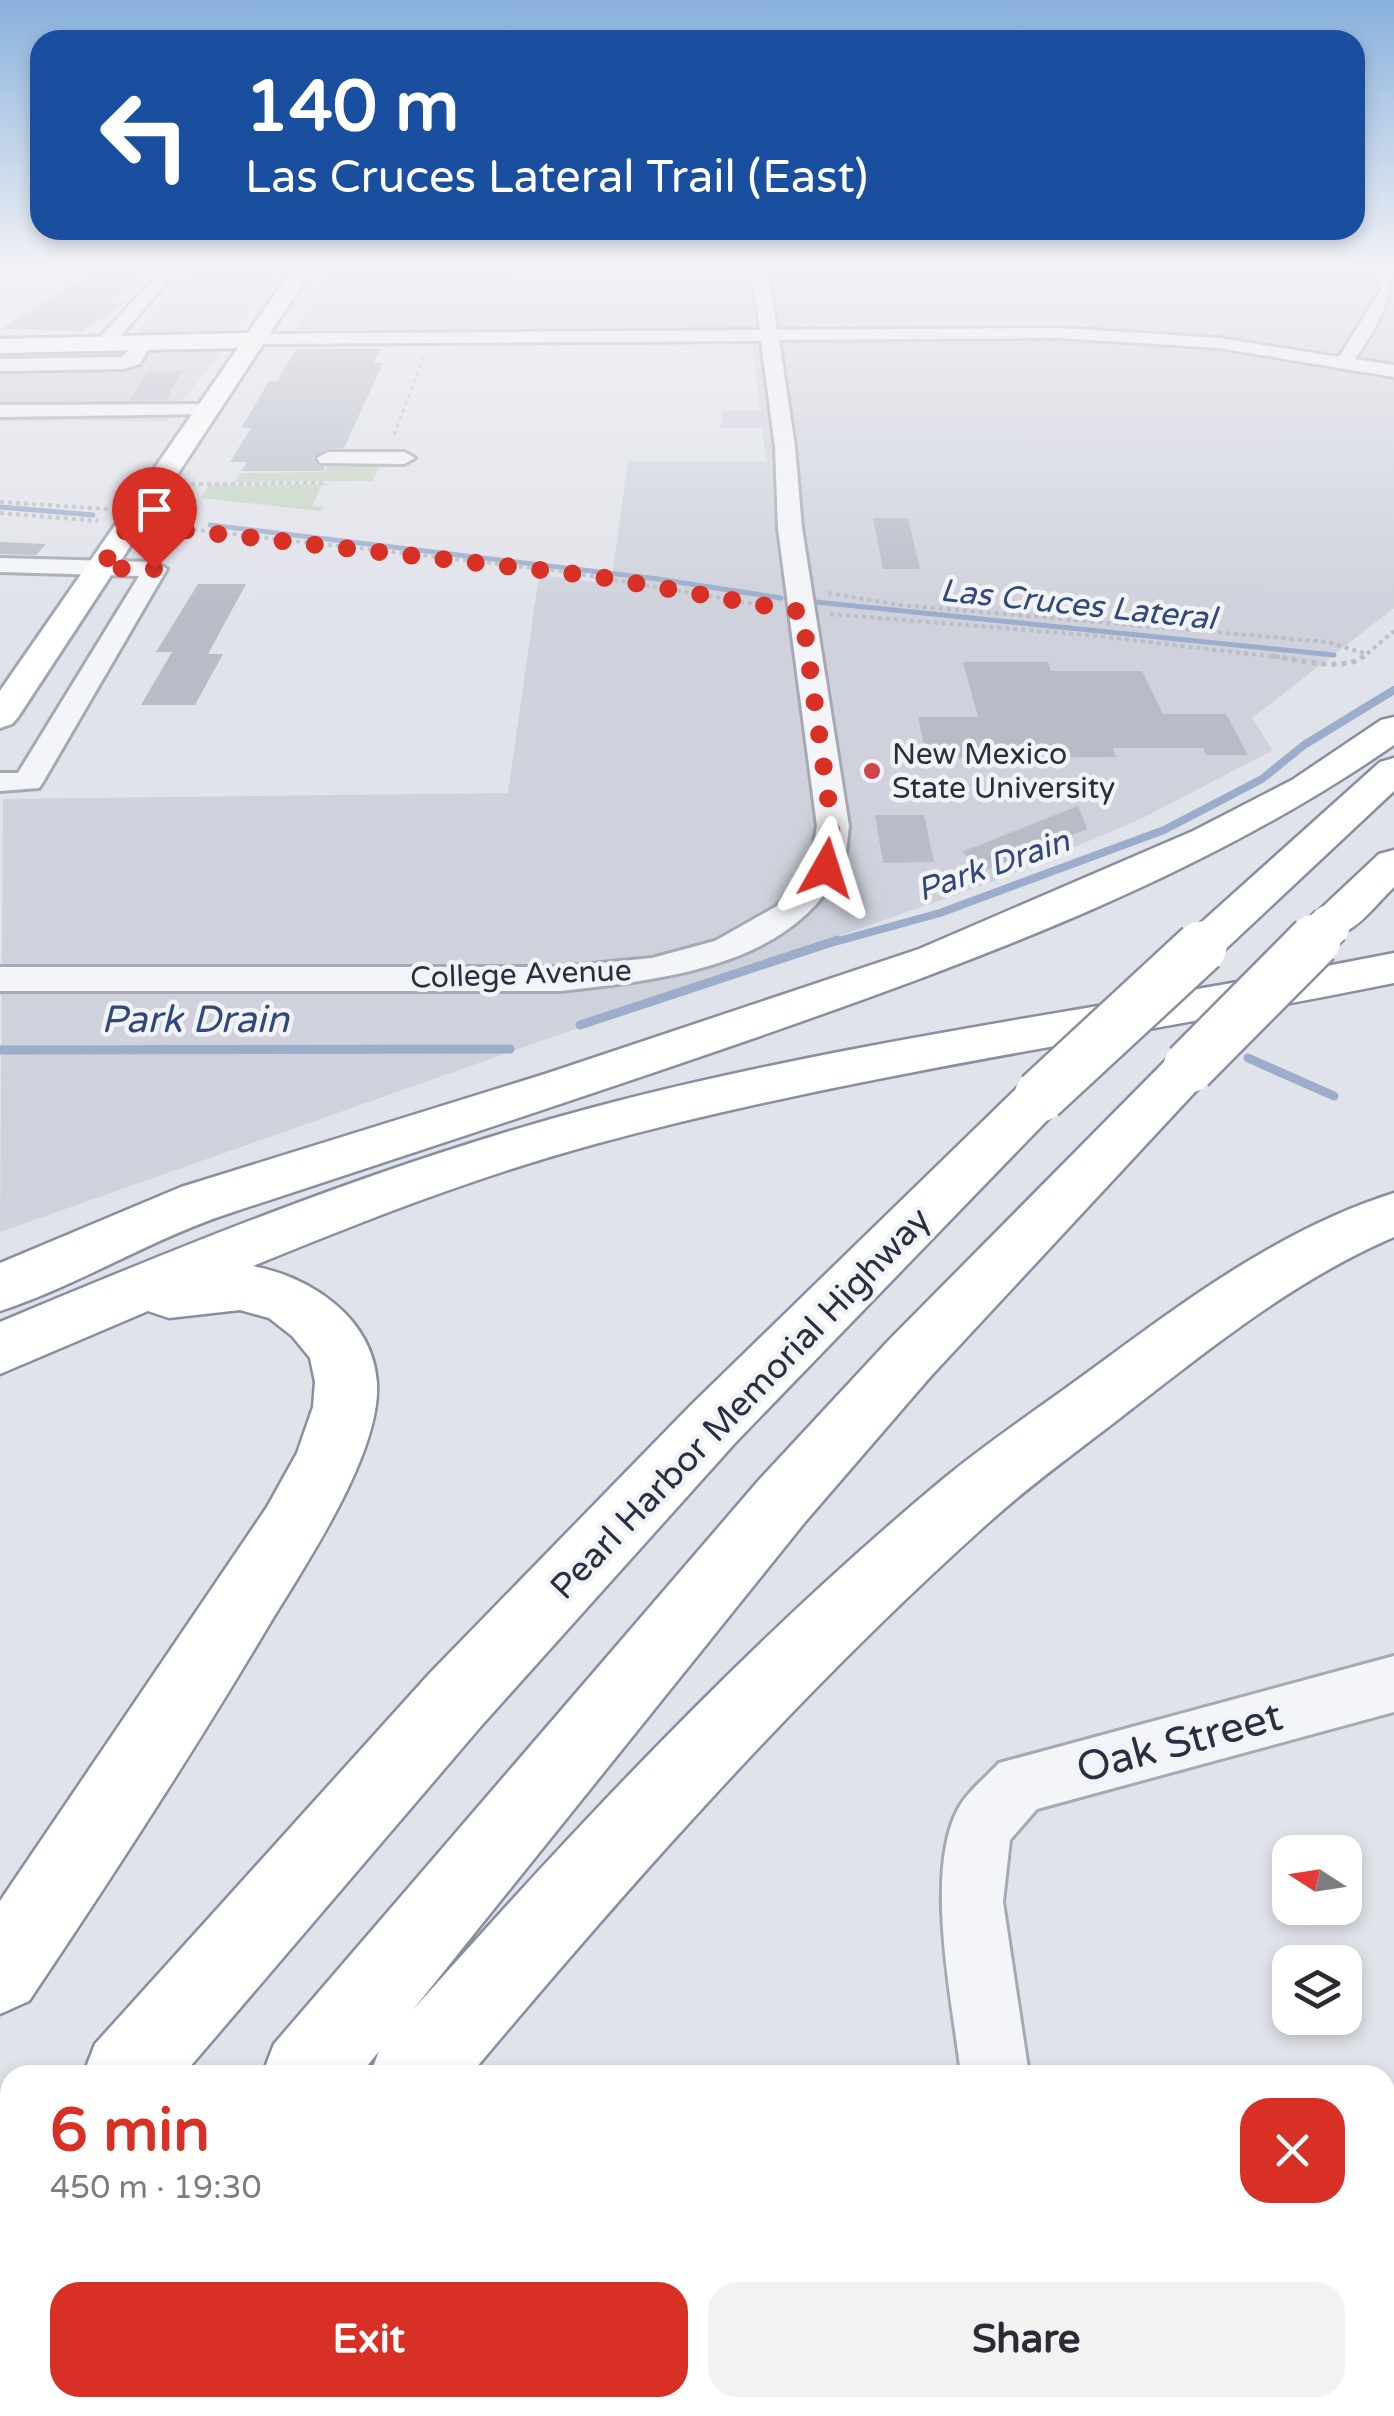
<!DOCTYPE html>
<meta charset="utf-8">
<style>
:root{--surface:#fff;--page:#f2f2f3;--text:#2b2b33;--muted:#7c7c81;--accent:#d93025}
body{margin:0;font-family:"Varela Round",sans-serif;background:var(--page);color:var(--text);height:100vh;display:flex;flex-direction:column;font-size:38px;white-space:nowrap}
*{box-sizing:border-box;margin:0}
p{font-size:32px;color:var(--muted)}
.icon{flex:none;width:55px;height:55px;fill:none;stroke:currentColor;stroke-width:2;stroke-linecap:round;stroke-linejoin:round}
.map{position:relative;flex:1;overflow:hidden}
.sheet{position:absolute;left:0px;top:2065px;width:1395px;height:352px;display:flex;flex-direction:column;background:var(--surface);border-radius:30px 30px 0 0;box-shadow:0 5px 15px #0003}
.sheet>*{flex:none}
.top-card{position:absolute;left:30px;top:30px;width:1335px;height:210px;border-radius:30px;box-shadow:0 5px 15px #0003;background:#1a4fa0;color:#fff;overflow:hidden}
.needle{width:65px;rotate:282deg}
.controls{position:absolute;left:1272px;top:1835px;display:grid;gap:20px}
.controls a{display:grid;place-items:center;width:90px;height:90px;border-radius:20px;background:var(--surface);box-shadow:0 5px 15px #0003;font-size:50px}
.pin{position:absolute;display:grid;place-items:center;width:85px;height:85px;color:#fff;margin:-102px -42px;border-radius:50% 50% 50% 0;rotate:-45deg;box-shadow:0 0 10px #0007}
.pin .icon{rotate:45deg}
.me{position:absolute;width:110px;margin:-55px;rotate:6deg;stroke-linejoin:round;filter:drop-shadow(0 0 8px #0008)}
.turn{display:flex;align-items:center;gap:35px;height:210px;padding:0 50px;font-size:45px}
.turn .icon{width:130px;height:130px;stroke-width:2.5}
.turn b{display:block;font-size:70px;line-height:85px}
.round{display:grid;place-items:center;flex:none;width:105px;height:105px;border-radius:30px;background:var(--page)}
.overview{display:flex;align-items:center;justify-content:space-between;height:170px;padding:0 50px}
h1{font-size:60px;font-weight:700;line-height:75px;color:var(--accent)}
.action{display:flex;gap:20px;margin-top:auto;padding:20px 50px}
.action a{flex:1;height:115px;border-radius:30px;background:var(--accent);color:#fff;font-size:40px;font-weight:700;line-height:115px;text-align:center}
.action a+a{background:var(--page);color:var(--text)}
.map>svg:first-child{display:block}
</style>
<div class="map">
<svg width="1394" height="2416" viewBox="0 0 1394 2416">
<rect width="100%" height="100%" fill="#e1e3ea"/>
<g fill="#cfd2dc">
<polygon points="189,271 279,271 238,327 225,332 137,334"/>
<polygon points="331,271 1394,271 1394,608 1252,718 1273,750 1143,818 992,882 0,1232 3,799 508,793 539,575 611,584 628,461 766,461 762,428 720,428 722,411 760,410 750,328 296,329"/>
<polygon points="211,349 221,352 167,421 0,421 0,355"/>
</g>
<g fill="#c4d4c2">
<polygon points="381,461 373,481 235,482 240,473 324,472 329,462"/>
<polygon points="335,484 321,486 312,506 325,507 320,511 201,498 209,485"/>
</g>
<g fill="none" stroke-linecap="round" stroke-linejoin="round">
<g stroke="#9badcb" stroke-width="5">
<polyline points="0,507 93,515"/>
<polyline points="210,525 658,579 781,598"/>
<polyline points="816,602 1334,655"/>
</g>
<polyline stroke="#9badcb" stroke-width="8" points="831,943 940,913 1164,830 1262,779 1304,745 1394,690"/>
<g stroke="#9badcb" stroke-width="9">
<polyline points="580,1025 838,940"/>
<polyline points="0,1050 510,1049"/>
<polyline points="1248,1058 1334,1096"/>
</g>
</g>
<g fill="#b8bcc7">
<polygon points="96,271 140,273 109,303 127,302 83,331 1,329"/>
<polygon points="296,349 380,349 374,363 383,363 344,448 326,449 313,457 317,465 325,467 323,471 242,471 247,462 230,462 251,428 241,428 269,381 277,381"/>
<polygon points="182,371 166,400 130,401 147,372"/>
<polygon points="873,518 908,518 920,569 883,569"/>
<polygon points="0,542 46,544 36,555 0,554"/>
<polygon points="198,584 246,584 208,654 223,654 195,705 141,705 172,652 156,652"/>
<polygon points="963,662 1048,662 1051,671 1142,671 1163,714 1226,714 1248,755 1206,755 1203,748 1113,748 1116,757 927,758 918,717 978,717"/>
<polygon points="1078,806 1087,829 986,870 962,852"/>
<polygon points="875,815 924,815 934,862 883,863"/>
</g>
<g fill="none" stroke-linecap="round" stroke-linejoin="round">
<g stroke="#a6a9b4" stroke-width="6">
<g id="minor">
<polygon points="161,271 177,271 114,343 102,343 102,335"/>
<path d="M519 271H768L777 330 1059 328 1219 338 1339 357 1382 288 1373 271H1389C1394 302 1372 334 1355 359L1394 365V377L1219 348 1059 338 779 340 795 447 802 528 849 826C847 840 847 859 840 871 786 969 660 979 561 991H0V967H561L652 958 715 941 777 906 810 866 817 826 778 528 775 447 761 341 257 344 248 339 257 334 760 330 753 282 513 279 511 276Z"/>
<polygon points="142,340 151,345 140,364 124,369 0,371 0,359 122,357 136,341"/>
<polygon points="208,404 218,410 215,414 0,417 0,405"/>
<polygon points="328,452 404,452 415,458 404,464 320,463 317,458"/>
<polygon points="0,558 155,562 167,569 43,782 39,788 0,791 0,773 18,773 139,576 0,572"/>
<path d="M1394 1656V1712L1037 1809 1010 1840 1003 1902 1029 2075H961C953 2004 924 1873 958 1809 967 1792 986 1777 999 1763Z"/>
<polygon points="1002,2408 1078,2408 1079,2416 1003,2416"/>
</g>
</g>
<g stroke="#a0a6b6" stroke-width="6">
<polygon id="major" points="291,271 311,271 18,717 12,724 0,728 0,691 238,348 0,353 0,339 248,333"/>
</g>
<g stroke="#888fa1" stroke-width="5">
<g id="highway">
<path d="M1394 717V745C1205 876 985 957 769 1033 590 1095 410 1154 230 1213 151 1239 79 1285 0 1311V1263L181 1187 545 1074 919 949 1193 831 1292 780 1381 720Z"/>
<polygon points="1394,758 1394,791 1217,957 1201,961 1185,957 1178,947 1185,937 1380,762"/>
<path d="M1394 850V887C1370 910 1350 944 1314 935L1308 925 1314 915 1379 854Z"/>
<path d="M1394 953V983C1128 1037 857 1073 595 1144 478 1176 365 1220 253 1266 310 1277 373 1317 377 1383 381 1455 303 1568 266 1630 191 1756 111 1879 29 2001L0 2014V1901L267 1507 297 1453 313 1407 315 1382 310 1358 292 1336 269 1318 240 1310 169 1318 148 1311 0 1374V1322C193 1241 388 1162 591 1108 854 1038 1127 1006 1394 953Z"/>
<path d="M1189 1050 1207 1055 1214 1067 1207 1079 931 1376 805 1522 412 2011C577 1825 750 1640 942 1480 988 1442 1039 1408 1088 1372 1183 1302 1280 1229 1394 1193V1237C1296 1279 1213 1346 1129 1411 1082 1448 1032 1483 987 1524 800 1692 631 1883 470 2075H370L379 2051 360 2075H262L274 2044 759 1480 889 1340 1171 1055Z"/>
<polygon points="1040,1078 1058,1083 1065,1096 1058,1109 735,1443 482,1725 183,2075 83,2075 95,2044 430,1673 691,1405 1022,1083"/>
<polygon points="10,2162 10,2262 0,2266 0,2166"/>
<polygon points="10,2397 10,2408 158,2408 154,2416 2,2416"/>
</g>
</g>
<g stroke="#bbbec5" stroke-width="2.5" stroke-dasharray="4 4" stroke-linecap="butt">
<polyline points="0,306 6,300"/>
<polyline points="394,435 423,358"/>
</g>
<g stroke="#bbbec5" stroke-width="4" stroke-dasharray="4 4" stroke-linecap="butt">
<polyline points="191,484 323,483"/>
<polyline points="0,502 108,509"/>
<polyline points="0,513 98,521"/>
<polyline points="161,526 562,571 773,607"/>
<polyline points="828,593 900,605 1327,642 1367,654"/>
<polyline points="830,614 1088,635 1294,659"/>
<polyline points="1361,659 1394,631"/>
</g>
<path stroke="#bbbec5" stroke-width="5" stroke-dasharray="5 5" stroke-linecap="butt" d="M1272 656C1297 659 1344 673 1364 656"/>
<use href="#minor" fill="#f4f5f8" fill-rule="evenodd"/>
<use href="#major" fill="#fff" fill-rule="evenodd"/>
<use href="#highway" fill="#fff" fill-rule="evenodd"/>
<g stroke="#888fa1" stroke-width="44" stroke-linecap="butt">
<polyline id="highway-bridge-far1" points="1312,943 1330,925"/>
</g>
<g stroke="#888fa1" stroke-width="56" stroke-linecap="butt">
<g id="highway-bridge">
<polyline points="1189,1067 1315,940"/>
<polyline points="1040,1096 1201,947"/>
</g>
</g>
<use href="#highway-bridge-far1" stroke="#fff" stroke-width="40"/>
<use href="#highway-bridge" stroke="#fff" stroke-width="51"/>
</g>
<linearGradient id="sky" x2="0" y2="1"><stop stop-color="#89b1dc"/><stop offset="0.44" stop-color="#f2f2f6"/><stop offset="1" stop-color="#f2f2f6" stop-opacity="0"/></linearGradient>
<rect width="1394" height="609" fill="url(#sky)"/>
<g fill="none" stroke-linecap="round" stroke-linejoin="round">
<polyline stroke="#d93025" stroke-width="18" stroke-dasharray="0 32.4" points="154,569 101,568 130,524 594,576 802,612 832,826 826,868"/>
</g>
<circle fill="#d1444a" stroke="#f1f3f7" stroke-width="4" cx="872" cy="771" r="10"/>
<g text-anchor="middle" stroke-width="9" stroke-linejoin="round" paint-order="stroke">
<g font-size="30" fill="#292f42" stroke="#f1f3f7" text-anchor="start">
<text x="892" y="764">New Mexico<tspan x="892" dy="34">State University</tspan></text>
</g>
<g font-size="30" fill="#292f42" stroke="#f1f3f7">
<text transform="translate(521 974) rotate(-2)" y="10">College Avenue</text>
</g>
<g font-size="32" font-style="italic" fill="#324977" stroke="#f1f3f7">
<text transform="translate(1078 604) rotate(6)" y="11">Las Cruces Lateral</text>
<text transform="translate(993 865) rotate(-19)" y="11">Park Drain</text>
</g>
<g font-size="35" fill="#292f42" stroke="#f1f3f7">
<text transform="translate(740 1403) rotate(-46)" y="12">Pearl Harbor Memorial Highway</text>
</g>
<g font-size="38" font-style="italic" fill="#324977" stroke="#f1f3f7">
<text x="195" y="1032">Park Drain</text>
</g>
<g font-size="42" fill="#292f42" stroke="#f1f3f7">
<text transform="translate(1179 1741) rotate(-15)" y="15">Oak Street</text>
</g>
</g>
</svg>
<div class="controls">
<a><svg class="needle" viewBox="-14 -14 28 28"><path d="M0-13l5 13h-10z" fill="#e53935"/><path d="M0 13l5-13h-10z" fill="#7c7c81"/></svg></a>
<a><svg class="icon" aria-label="layers" viewBox="0 0 24 24"><path d="M12 4l9 5-9 5-9-5zM3 14l9 5 9-5"/></svg></a>
</div>
<div class="pin" style="left:154px;top:569px;background:#d93025"><svg class="icon" aria-label="arrive" viewBox="0 0 24 24"><path d="M6 21V4h12l-3 4 3 4H6"/></svg></div>
<svg class="me" style="left:826px;top:868px" viewBox="-20 -20 40 40"><path d="M0-17L14 15 0 8-14 15z" fill="#d93025" stroke="#fff" stroke-width="4"/></svg>
<div class="top-card">
<div class="turn"><svg class="icon" aria-label="left" viewBox="0 0 24 24"><path d="M17 20v-9H6M10 6l-5 5 5 5"/></svg><div><b>140 m</b>Las Cruces Lateral Trail (East)</div></div>
</div>
<section class="sheet">
<div class="overview"><div><h1>6 min</h1><p>450 m · 19:30</p></div><a class="round" style="background:#d93025;color:#fff"><svg class="icon" aria-label="close" viewBox="0 0 24 24"><path d="M6 6l12 12M18 6L6 18"/></svg></a></div>
<div class="action"><a>Exit</a><a>Share</a></div>
</section>
</div>
